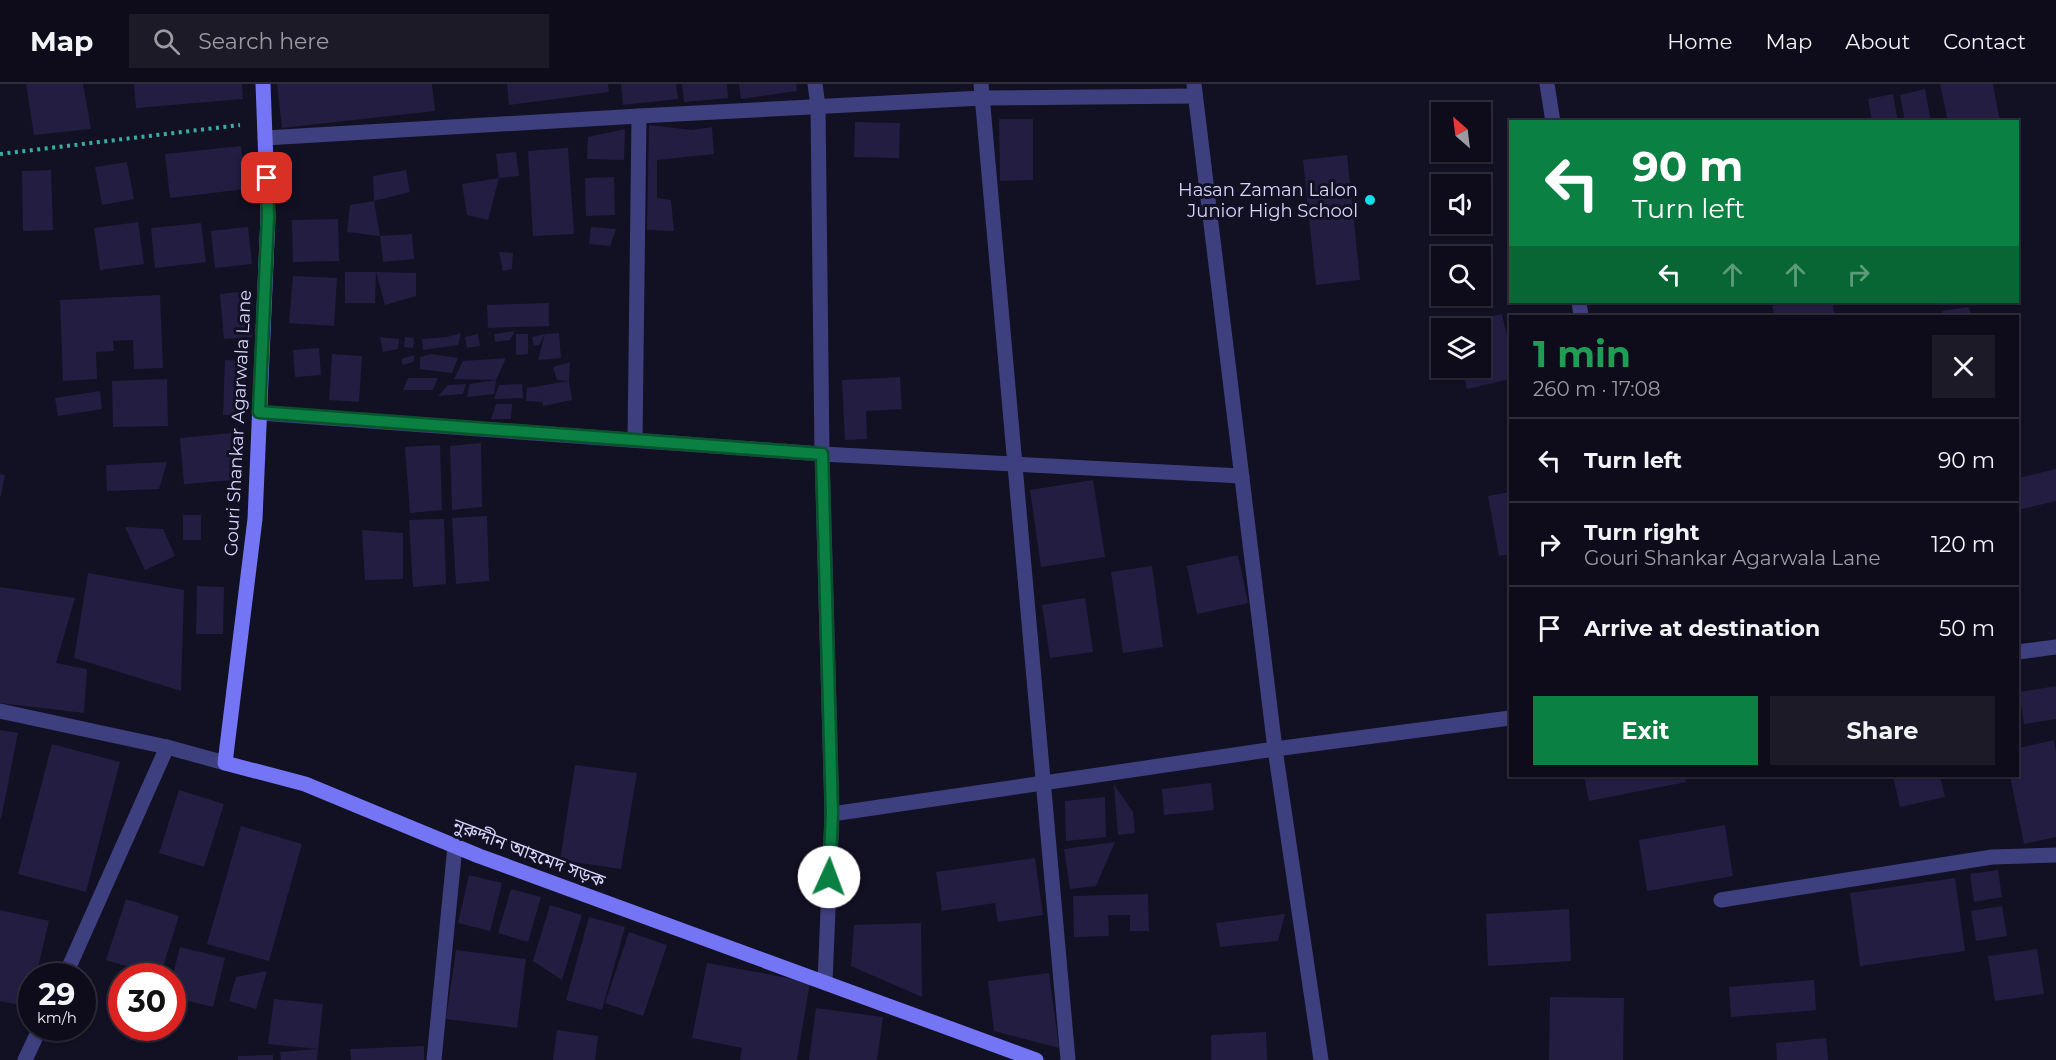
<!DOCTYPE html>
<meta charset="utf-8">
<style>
:root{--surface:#0e0c1a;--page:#1c1a27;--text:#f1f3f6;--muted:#9b9ba2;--line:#2e2c39;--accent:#0b8043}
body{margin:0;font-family:Montserrat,"Noto Sans Bengali",sans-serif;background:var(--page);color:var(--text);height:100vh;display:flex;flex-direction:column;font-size:22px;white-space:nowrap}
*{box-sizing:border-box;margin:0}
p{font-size:20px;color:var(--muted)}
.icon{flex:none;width:33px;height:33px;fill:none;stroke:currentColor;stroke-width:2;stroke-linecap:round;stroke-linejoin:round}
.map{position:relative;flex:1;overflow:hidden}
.side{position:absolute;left:1509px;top:231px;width:510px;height:462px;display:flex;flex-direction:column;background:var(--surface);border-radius:0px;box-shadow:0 2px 4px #0004,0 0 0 2px var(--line)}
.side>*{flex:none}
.hud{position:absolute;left:1509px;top:36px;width:510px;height:183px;border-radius:0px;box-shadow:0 2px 4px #0004,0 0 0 2px var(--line);background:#0b8043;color:#fff;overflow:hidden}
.needle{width:39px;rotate:332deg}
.buttons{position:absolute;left:1431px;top:18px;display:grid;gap:12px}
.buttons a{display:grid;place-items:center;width:60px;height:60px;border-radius:0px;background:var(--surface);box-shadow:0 2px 4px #0004,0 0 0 2px var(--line);font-size:30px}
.speed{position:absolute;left:18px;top:879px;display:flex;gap:12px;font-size:30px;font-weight:700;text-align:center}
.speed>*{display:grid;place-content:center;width:78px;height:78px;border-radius:50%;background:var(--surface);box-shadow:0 2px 4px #0004,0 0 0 2px var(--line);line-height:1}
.speed small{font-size:15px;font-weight:400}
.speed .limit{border:9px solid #d22;background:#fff;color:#111}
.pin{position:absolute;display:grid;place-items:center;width:51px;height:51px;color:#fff;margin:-26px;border-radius:12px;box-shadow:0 3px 9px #0006}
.me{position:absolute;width:66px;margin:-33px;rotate:2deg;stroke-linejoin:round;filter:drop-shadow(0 0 4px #0008)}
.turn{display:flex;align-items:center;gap:21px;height:126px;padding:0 24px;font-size:27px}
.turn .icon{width:78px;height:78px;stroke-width:2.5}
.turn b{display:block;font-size:42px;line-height:51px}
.lanes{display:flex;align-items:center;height:57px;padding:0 24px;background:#0003;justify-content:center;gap:30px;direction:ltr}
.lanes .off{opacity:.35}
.round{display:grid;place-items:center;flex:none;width:63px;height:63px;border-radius:0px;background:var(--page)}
.overview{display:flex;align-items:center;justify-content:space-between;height:102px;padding:0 24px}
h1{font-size:36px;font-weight:700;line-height:45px;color:#1e9e55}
.button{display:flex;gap:12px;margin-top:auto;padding:12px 24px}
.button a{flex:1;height:69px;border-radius:0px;background:var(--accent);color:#fff;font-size:24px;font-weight:700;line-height:69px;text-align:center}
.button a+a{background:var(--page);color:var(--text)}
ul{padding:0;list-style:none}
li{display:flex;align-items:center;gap:18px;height:84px;padding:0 24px;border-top:2px solid var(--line)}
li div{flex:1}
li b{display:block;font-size:22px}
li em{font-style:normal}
header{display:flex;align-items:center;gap:36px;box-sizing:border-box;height:84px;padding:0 30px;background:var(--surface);border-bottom:2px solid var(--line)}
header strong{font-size:28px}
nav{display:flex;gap:33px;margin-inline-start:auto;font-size:21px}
.search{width:420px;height:54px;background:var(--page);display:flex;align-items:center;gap:15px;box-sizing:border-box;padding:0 21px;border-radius:0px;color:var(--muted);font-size:22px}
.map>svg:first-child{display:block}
</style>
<header>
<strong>Map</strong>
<div class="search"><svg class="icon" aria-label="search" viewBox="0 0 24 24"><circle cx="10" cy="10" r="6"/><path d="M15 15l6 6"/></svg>Search here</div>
<nav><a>Home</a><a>Map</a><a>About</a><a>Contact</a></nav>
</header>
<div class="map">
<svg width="2056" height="976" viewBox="0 0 2056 976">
<rect width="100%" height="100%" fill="#121023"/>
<g fill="#231d42">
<polygon points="26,0 83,0 91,45 34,51"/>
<polygon points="134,0 242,0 243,15 136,24"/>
<polygon points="277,0 432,0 435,27 282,44"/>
<polygon points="507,0 608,0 609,8 509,21"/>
<polygon points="621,0 676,0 678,15 623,21"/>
<polygon points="682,0 727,0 728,14 684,18"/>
<polygon points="739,0 796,0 797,7 741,15"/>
<polygon points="1940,0 1993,0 2000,38 1948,38"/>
<polygon points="1925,5 1931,38 1905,38 1900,11"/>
<polygon points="1893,10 1898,38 1872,38 1868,15"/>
<polygon points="999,35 1033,35 1033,96 1000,97"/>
<polygon points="855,38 900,39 899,74 854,73"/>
<polygon points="649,41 692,46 712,43 714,70 657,76 657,114 671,116 674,147 647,146"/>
<polygon points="625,45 624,76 587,75 588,53"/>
<polygon points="241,62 246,105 170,114 165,70"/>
<polygon points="568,64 574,150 533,152 528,67"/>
<polygon points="516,68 519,92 499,94 496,70"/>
<polygon points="1347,71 1360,196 1316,201 1303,76"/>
<polygon points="127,78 134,115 102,121 95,83"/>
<polygon points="51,86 53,146 23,147 22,87"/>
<polygon points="406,86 410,108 374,117 373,92"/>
<polygon points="614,93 615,131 586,132 585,94"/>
<polygon points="499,94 488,136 467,131 462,100"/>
<polygon points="374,117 380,152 347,148 350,121"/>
<polygon points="338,135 339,177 293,178 292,136"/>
<polygon points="138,138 144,180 100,186 94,144"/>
<polygon points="201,139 206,178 155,184 151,144"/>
<polygon points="248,143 252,180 215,184 211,147"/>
<polygon points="591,143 616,145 610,162 589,160"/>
<polygon points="412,150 414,175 383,178 380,152"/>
<polygon points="499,168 513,169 512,185 503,187"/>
<polygon points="345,188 376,188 416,189 416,212 385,221 376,188 375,219 345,219"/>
<polygon points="293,192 337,194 334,242 289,239"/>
<polygon points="248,207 252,253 224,255 220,210"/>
<polygon points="160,211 163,284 134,285 133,256 113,257 114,267 96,268 97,295 63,297 60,216"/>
<polygon points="1791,218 1832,218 1835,232 1775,232 1772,222"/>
<polygon points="549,219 549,242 488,244 487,221"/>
<polygon points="1969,223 1971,232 1943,232 1942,227"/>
<polygon points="1502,230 1510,267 1510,295 1467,305 1462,284 1480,284 1480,244 1453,244 1453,241"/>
<polygon points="515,247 510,256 495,258 494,250"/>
<polygon points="461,249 458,261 423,266 422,255 447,253"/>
<polygon points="559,249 561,274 538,276 545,250 539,261 534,262 532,253 545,250"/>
<polygon points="478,250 480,262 467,264 465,253"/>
<polygon points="516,250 528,250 528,270 516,271"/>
<polygon points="380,253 399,255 398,265 383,268"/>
<polygon points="405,253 414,254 413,264 404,263"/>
<polygon points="319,264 321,291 295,293 293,266"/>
<polygon points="332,270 362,272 359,318 329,316"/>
<polygon points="431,270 458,274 452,289 420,285 420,273"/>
<polygon points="415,271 413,278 403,281 401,275"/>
<polygon points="506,274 496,296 454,295 463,277"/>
<polygon points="225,276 246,277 244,332 223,331"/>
<polygon points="570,278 569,297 557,296 553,283"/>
<polygon points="900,293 902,325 866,327 867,355 845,356 842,296"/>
<polygon points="408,294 438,294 433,306 403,306"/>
<polygon points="167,295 168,342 113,343 112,297"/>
<polygon points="496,296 494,310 467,313 470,300"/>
<polygon points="569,297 572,316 543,322 541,310 542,318 526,317 527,304"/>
<polygon points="466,300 463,310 438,312 448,301"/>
<polygon points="522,300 523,314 494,315 499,301"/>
<polygon points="100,307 102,325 58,332 55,314"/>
<polygon points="496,320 512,320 511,335 491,335"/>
<polygon points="231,349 235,396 184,400 180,354"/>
<polygon points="481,359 482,423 452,426 450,362"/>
<polygon points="440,361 442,426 410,429 405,363"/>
<polygon points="167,378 159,405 107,407 106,381"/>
<polygon points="2056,385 2056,417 2018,426 2018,394"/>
<polygon points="0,390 5,391 1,412 0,412"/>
<polygon points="1093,396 1105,473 1041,483 1030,406"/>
<polygon points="1510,408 1510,470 1499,472 1488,412"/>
<rect x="183" y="431" width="18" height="25"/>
<polygon points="487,432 489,497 456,500 452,434"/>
<polygon points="444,435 446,500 413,503 409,436"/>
<polygon points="125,443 163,445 175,472 145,486"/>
<polygon points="362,446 403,449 403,495 365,496"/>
<polygon points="1238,471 1248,519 1197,530 1187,482"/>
<polygon points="1152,482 1163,563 1123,569 1111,488"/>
<polygon points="88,489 184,506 181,607 74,574"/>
<polygon points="197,502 224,503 223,550 196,550"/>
<polygon points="0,503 75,514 56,579 87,585 84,629 0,619"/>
<polygon points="1085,514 1093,568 1050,574 1042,521"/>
<polygon points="2056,602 2056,635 2024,640 2019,608"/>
<polygon points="0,646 18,649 1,735 0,735"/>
<polygon points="2054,656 2056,668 2056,753 2024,760 2010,692 2018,692 2018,664"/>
<polygon points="52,660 120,678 86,808 18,790"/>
<polygon points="575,681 637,689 621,785 560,776"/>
<polygon points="1584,692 1685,692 1686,698 1589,717"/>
<polygon points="1893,692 1940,692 1945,713 1900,723"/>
<polygon points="1211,699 1214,726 1164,731 1162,705"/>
<polygon points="1114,701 1133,728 1135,749 1118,751"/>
<polygon points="179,706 224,720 204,783 159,769"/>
<polygon points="1105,713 1106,753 1066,757 1065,717"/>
<polygon points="1725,741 1733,792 1647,807 1639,756"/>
<polygon points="241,742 302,760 269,877 207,860"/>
<polygon points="1115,758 1096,802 1070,805 1064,765"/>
<polygon points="1035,774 1043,831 998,838 995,819 942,827 936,788"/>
<polygon points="1998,786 2002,813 1974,818 1970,790"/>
<polygon points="469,791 502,799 490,847 458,839"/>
<polygon points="1955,794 1965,867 1860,882 1850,809"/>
<polygon points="511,805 541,813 528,858 498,849"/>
<polygon points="1148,810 1149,847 1130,847 1130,831 1108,831 1109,852 1074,853 1073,812"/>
<polygon points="126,815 179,832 160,892 106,876"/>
<polygon points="550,821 582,831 562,896 533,877"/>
<polygon points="2002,822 2007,852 1976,857 1971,827"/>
<polygon points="1569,825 1571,877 1488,882 1486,830"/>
<polygon points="0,826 49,837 36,892 32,892 29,923 0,917"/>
<polygon points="1285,830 1278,857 1220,863 1216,839"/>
<polygon points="589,833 625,843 602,926 566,916"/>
<polygon points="921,839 922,913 851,882 854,841"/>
<polygon points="629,848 667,861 643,932 605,919"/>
<polygon points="180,863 225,874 213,923 172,913 172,894"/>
<polygon points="2037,865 2044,910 1995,917 1988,872"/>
<polygon points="456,866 526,875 517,944 446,935"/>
<polygon points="707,879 810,898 797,976 740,976 742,964 692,954"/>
<polygon points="267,887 256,925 229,917 236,893"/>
<polygon points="1049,889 1059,964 994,947 988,897"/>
<polygon points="1814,896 1816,926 1731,933 1729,903"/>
<polygon points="1550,913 1624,914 1623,976 1549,976"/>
<polygon points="274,915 323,920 318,965 268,960"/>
<polygon points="816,924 883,933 877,976 809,976"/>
<polygon points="557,946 598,952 595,976 553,976"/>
<polygon points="1266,948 1267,976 1211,976 1211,951"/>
<polygon points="1826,954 1828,976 1777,976 1776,959"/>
<polygon points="424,962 424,976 351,976 350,965"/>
<polygon points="318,965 317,976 281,976 280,968"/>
<polygon points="273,971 273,976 238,976 238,972"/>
</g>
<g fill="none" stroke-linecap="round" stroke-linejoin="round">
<polyline stroke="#38ada1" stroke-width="4" stroke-dasharray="3 4.5" stroke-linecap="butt" points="0,70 240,41"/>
<g stroke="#3e3f7e" stroke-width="15">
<polyline points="815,0 818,22 822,370 832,730 825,898"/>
<polyline points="981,0 1068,976"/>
<polyline points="1194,0 1275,665 1321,976"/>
<polyline points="1547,0 1553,38"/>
<polyline points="265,54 639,32 982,14 1195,12"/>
<polyline points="1579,218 1581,232"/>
<polyline points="259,329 822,370 1242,392"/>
<polyline points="635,355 639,32"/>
<polyline points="2018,568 2056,563"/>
<polyline points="0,627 167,663 225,679"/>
<polyline points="832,730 1275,665 1510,634"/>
<polyline points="1721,816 1992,773 2056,771"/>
<polyline points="65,892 167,663"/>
<polyline points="25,976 40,944"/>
<polyline points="434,976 455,762"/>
</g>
<polyline stroke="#7375f5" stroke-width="15" points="263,0 268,133 255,435 225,679 305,700 479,772 1036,976"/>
</g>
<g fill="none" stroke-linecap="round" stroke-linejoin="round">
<g stroke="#07532c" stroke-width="15">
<polyline id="route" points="267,94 268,133 259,328 822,370 832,730 829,793"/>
</g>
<use href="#route" stroke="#0b8043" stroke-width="10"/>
</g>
<circle fill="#11dfeb" stroke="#121023" stroke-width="2" cx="1370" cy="116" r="6"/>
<g text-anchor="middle" stroke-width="6" stroke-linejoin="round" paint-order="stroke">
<g font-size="18" fill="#d8d5fc" stroke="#121023" text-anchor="end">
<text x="1358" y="112">Hasan Zaman Lalon<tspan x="1358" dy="21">Junior High School</tspan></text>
</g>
<g font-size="18" fill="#d8d5fc" stroke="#121023">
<text transform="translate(238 339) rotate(-87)" y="6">Gouri Shankar Agarwala Lane</text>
<text transform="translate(529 769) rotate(21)" y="6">নুরুদ্দীন আহমেদ সড়ক</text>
</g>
</g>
</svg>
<div class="buttons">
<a><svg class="needle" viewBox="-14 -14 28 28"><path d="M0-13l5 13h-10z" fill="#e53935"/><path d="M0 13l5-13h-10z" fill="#9b9ba2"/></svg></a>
<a><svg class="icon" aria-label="sound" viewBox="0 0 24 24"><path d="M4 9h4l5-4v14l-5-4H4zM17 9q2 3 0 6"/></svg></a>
<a><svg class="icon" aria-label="search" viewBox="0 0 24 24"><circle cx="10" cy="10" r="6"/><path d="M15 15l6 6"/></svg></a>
<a><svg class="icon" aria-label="layers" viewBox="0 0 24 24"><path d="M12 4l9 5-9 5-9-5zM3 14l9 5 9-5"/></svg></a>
</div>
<div class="speed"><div>29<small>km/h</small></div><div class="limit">30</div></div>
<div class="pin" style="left:267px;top:94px;background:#d93025"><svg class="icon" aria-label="arrive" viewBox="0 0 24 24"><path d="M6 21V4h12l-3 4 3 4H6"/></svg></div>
<svg class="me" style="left:829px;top:793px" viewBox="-20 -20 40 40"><circle r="19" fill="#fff"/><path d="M0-13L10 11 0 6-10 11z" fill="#0b8043"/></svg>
<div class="hud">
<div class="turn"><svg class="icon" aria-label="left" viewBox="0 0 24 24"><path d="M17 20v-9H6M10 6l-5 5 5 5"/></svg><div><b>90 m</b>Turn left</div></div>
<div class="lanes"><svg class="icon" aria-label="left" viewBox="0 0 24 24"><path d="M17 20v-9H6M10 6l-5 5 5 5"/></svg><svg class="icon off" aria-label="ahead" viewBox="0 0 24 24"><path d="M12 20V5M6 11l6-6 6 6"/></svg><svg class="icon off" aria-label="ahead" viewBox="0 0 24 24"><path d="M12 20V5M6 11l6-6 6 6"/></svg><svg class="icon off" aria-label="right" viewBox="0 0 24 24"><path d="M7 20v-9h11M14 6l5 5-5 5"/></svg></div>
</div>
<section class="side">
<div class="overview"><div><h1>1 min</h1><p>260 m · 17:08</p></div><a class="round"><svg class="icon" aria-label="close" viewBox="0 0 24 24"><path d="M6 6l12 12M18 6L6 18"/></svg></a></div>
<ul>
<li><svg class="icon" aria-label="left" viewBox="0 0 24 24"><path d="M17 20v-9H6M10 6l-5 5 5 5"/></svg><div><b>Turn left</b></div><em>90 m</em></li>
<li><svg class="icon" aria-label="right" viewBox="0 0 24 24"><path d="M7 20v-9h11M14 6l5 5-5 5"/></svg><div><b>Turn right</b><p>Gouri Shankar Agarwala Lane</p></div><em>120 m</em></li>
<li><svg class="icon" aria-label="arrive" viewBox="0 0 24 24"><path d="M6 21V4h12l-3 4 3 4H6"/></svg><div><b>Arrive at destination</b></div><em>50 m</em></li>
</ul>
<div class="button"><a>Exit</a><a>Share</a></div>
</section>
</div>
